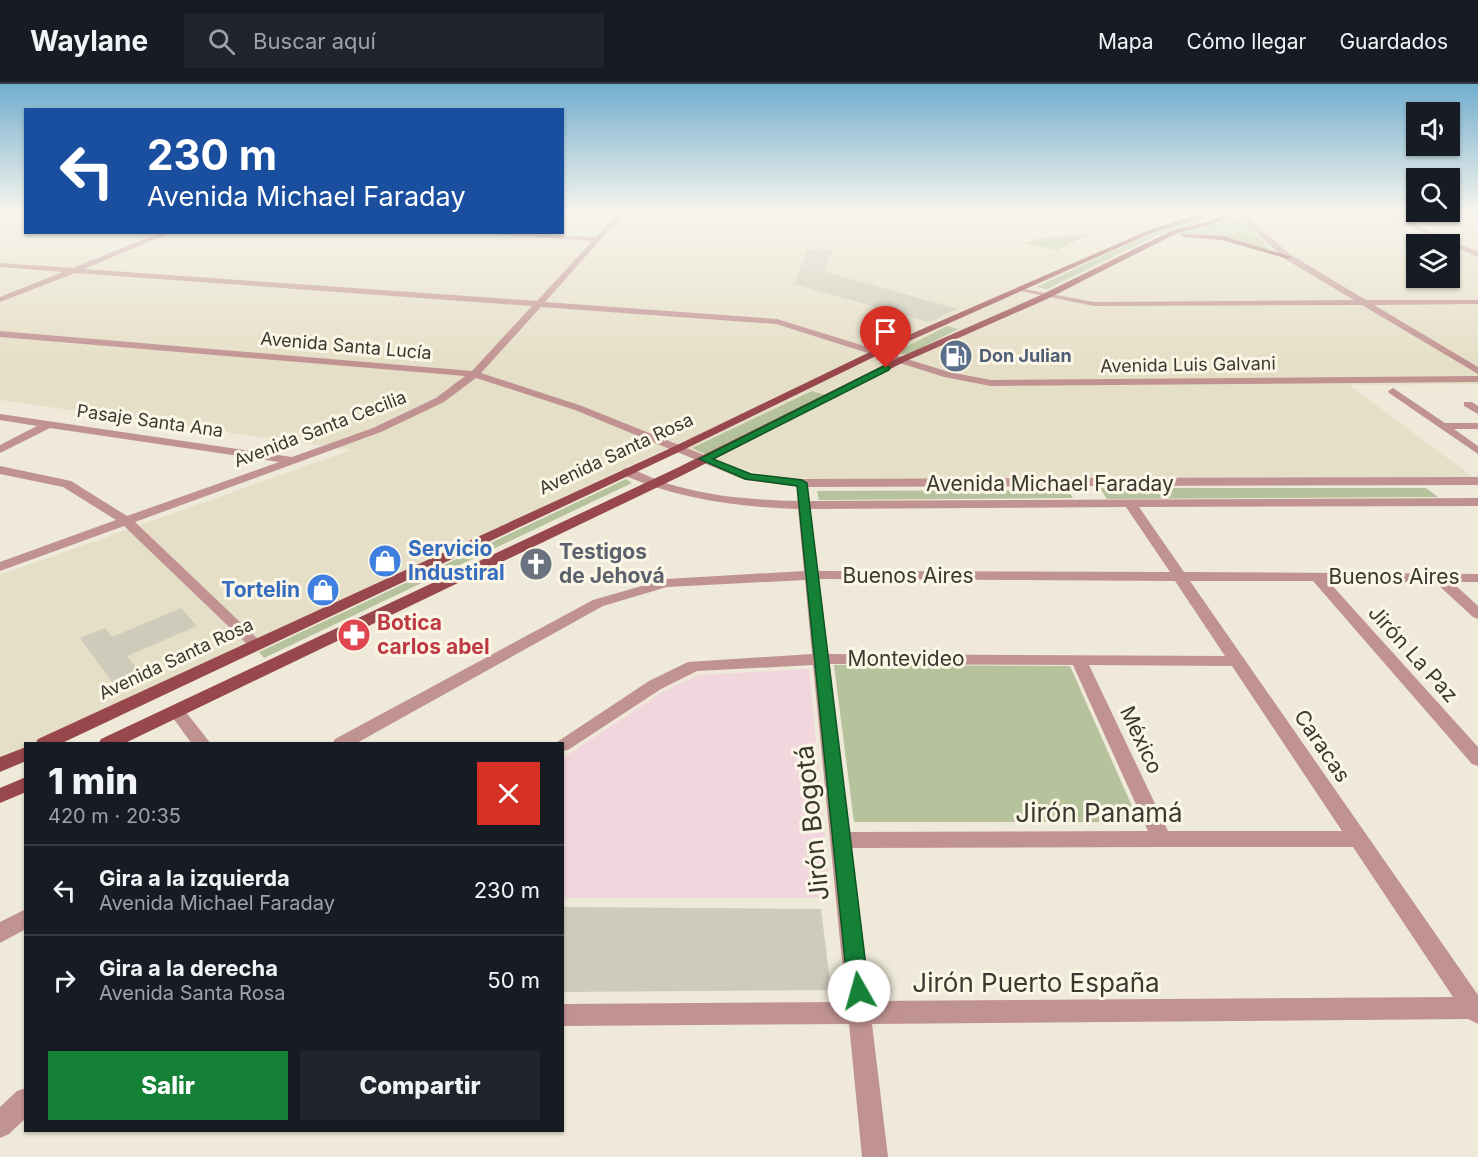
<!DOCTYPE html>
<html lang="es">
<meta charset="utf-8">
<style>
:root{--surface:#171b24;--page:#20242c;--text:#f1f3f6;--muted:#9ea1a6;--line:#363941;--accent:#158137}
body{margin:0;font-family:Inter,sans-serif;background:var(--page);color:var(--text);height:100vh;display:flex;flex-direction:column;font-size:22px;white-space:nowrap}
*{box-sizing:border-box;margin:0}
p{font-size:20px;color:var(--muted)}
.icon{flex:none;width:33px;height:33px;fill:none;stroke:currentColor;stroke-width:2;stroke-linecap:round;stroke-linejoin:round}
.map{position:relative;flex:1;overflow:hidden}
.details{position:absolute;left:24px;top:658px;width:540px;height:390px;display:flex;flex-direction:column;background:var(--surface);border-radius:0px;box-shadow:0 2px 4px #0004}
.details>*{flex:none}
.top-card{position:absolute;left:24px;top:24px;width:540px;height:126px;border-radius:0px;box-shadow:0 2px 4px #0004;background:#1a4fa0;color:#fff;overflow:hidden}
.buttons{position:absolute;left:1406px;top:18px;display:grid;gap:12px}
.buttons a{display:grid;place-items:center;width:54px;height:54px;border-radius:0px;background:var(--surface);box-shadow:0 2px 4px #0004;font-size:30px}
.pin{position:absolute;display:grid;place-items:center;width:51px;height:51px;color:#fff;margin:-62px -26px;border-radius:50% 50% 50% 0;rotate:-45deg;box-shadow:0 0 6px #0007}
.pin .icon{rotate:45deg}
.me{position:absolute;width:66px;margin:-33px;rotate:353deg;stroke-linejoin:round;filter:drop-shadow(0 0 4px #0008)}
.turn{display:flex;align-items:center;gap:21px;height:126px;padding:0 24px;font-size:27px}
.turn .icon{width:78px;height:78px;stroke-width:2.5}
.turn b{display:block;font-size:42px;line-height:51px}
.round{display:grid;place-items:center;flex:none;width:63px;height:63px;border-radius:0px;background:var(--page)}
.headline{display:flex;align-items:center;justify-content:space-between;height:102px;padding:0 24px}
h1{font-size:36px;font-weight:800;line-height:45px}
.primary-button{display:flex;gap:12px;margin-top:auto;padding:12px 24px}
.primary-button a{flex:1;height:69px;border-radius:0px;background:var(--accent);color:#fff;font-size:24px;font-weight:800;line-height:69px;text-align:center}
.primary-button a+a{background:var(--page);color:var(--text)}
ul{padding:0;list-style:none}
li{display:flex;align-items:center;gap:18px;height:90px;padding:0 24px;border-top:2px solid var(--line)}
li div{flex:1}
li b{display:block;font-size:22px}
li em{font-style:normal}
header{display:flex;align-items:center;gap:36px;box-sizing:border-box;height:84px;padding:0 30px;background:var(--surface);border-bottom:2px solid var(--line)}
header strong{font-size:28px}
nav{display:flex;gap:33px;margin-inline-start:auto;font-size:21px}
.search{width:420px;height:54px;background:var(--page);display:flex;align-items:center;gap:15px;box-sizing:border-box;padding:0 21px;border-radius:0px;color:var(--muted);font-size:22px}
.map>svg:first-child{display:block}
</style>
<header>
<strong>Waylane</strong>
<div class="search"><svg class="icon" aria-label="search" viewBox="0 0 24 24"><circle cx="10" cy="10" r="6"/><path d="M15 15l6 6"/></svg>Buscar aquí</div>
<nav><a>Mapa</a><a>Cómo llegar</a><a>Guardados</a></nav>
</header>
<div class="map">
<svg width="1478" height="1073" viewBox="0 0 1478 1073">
<rect width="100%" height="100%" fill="#eee9d8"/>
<path fill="#e6dfc7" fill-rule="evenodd" d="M0 128H25L26 148H562L563 128H1478V300L1349 301 1476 395 844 396 773 393 666 365 32 660H26L25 663 0 675V491L351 366 0 316ZM1416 160H1449V194H1416Z"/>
<polygon fill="#f1d7dd" points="809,585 831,814 563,814 563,674 664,607 699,591"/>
<g fill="#b6c29b">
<polygon points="1228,128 1238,131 1271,167 1226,154 1168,151 1223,134"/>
<polygon points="1212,130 1218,132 1157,151 1047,205 1037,203 1157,146 1200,136"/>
<polygon points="1088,151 1057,166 1025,159 1044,153"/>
<polygon points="947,242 958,245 907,271 896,268"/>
<polygon points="812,307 825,311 705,370 692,364"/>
<polygon points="626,395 632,399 264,574 259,568"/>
<polygon points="1100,404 1426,404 1438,413 1107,415"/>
<polygon points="1068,406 1073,414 819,416 817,407"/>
<polygon points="834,581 1070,582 1139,738 854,738"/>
</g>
<g fill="#cfcbba">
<polygon points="807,166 833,167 823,187 957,225 929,238 794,200"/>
<polygon points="181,524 197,542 127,572 144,593 117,605 80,554 105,544 112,553"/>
<polygon points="562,823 821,825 831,906 562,908"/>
</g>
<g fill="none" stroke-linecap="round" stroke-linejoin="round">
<g fill="#c19292" fill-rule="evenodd">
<polygon points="619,128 625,128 545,218 777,235 949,288 991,296 1478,292 1478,298 991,302 944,293 776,240 541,223 481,289 582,322 751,390 802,395 1478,393 1478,401 802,403 745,396 575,326 476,294 444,318 381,348 135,438 261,558 264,561 261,564 251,564 124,442 0,487 0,478 116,436 63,403 0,390 0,382 71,397 127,432 279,378 50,344 0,369 0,361 37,342 0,336 0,330 292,373 373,344 436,314 465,292 0,253 0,247 472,287 532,222 75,189 0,218 0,213 63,188 0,183 0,179 73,184 162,148 172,148 84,185 537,217 592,157 467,148 596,153"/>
<polygon points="1234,128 1240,128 1291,171 1366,216 1478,216 1478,220 1374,221 1478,283 1478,290 1362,221 1094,222 1015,206 1019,204 1094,218 1354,216 1285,175"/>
<polygon points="1378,128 1386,128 1478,168 1478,173"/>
<polygon points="1393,304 1445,339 1478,339 1478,345 1454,345 1478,362 1478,370 1389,309 1388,307"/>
<polygon points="1464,318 1472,318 1478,322 1478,330 1464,322"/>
<path d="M627 384C644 389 659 398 676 402 715 413 756 416 797 417L799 411H807L810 417 1478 414V422L1139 423 1184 488 1478 490V498H1452L1478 522V535L1473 533 1435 498H1329L1478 663V682L1472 680 1313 497H1190L1478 911V940L1468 935 872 940 888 1073H862L849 940 562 942V920L846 918 813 581 697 587 661 605 568 666 562 667V660H554L649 597 688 578 812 570 805 496 667 503 603 522 355 660H332L335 655 593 516 666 495 804 487 798 425C737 423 679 415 623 391V385ZM1126 423 1170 488 818 487 810 425ZM819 495 1175 497 1225 572 828 570ZM829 580 1073 581 1148 747 849 748ZM1089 581 1232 582 1342 747H1168ZM1160 763H1353L1453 913 870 917 851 764Z"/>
<polygon points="176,621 182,623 211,660 192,660 168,627 170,623"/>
<polygon points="26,825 26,845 0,859 0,838"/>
<polygon points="26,1004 26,1034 9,1050 0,1054 0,1023 17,1007"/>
</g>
<g fill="#98474c" fill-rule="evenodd">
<polygon points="1205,128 1212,128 1199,135 1151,149 880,270 681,367 60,660 35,660 38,655 673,363 874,266 1147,147"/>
<polygon points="1223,128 1229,128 1224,135 1210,141 1177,149 1047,215 904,278 685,390 123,660 98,660 101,655 677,384 898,274 1041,211 1173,146 1206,138 1220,133"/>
<polygon points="1181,150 1223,152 1292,173 1288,175 1222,156 1183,153"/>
<polygon points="26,663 26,677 0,688 0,673"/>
<polygon points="26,693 26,708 0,719 0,704"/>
</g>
</g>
<linearGradient id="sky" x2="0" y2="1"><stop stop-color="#72aece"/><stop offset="0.46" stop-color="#f7f5ed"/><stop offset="1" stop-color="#f7f5ed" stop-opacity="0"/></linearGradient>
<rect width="1478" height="278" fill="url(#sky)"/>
<polygon fill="#158137" stroke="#0e5424" stroke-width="1.5" points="886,281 890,284 889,286 713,375 751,390 802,396 807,399 869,907 866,914 859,917 851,914 848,907 797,402 745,395 699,375"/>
<defs>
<g id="fuel-disc" transform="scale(1.725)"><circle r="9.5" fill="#5c6f8a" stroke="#fbf6e5"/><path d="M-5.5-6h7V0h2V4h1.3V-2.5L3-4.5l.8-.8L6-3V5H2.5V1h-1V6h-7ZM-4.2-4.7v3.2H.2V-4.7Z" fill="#fff"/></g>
<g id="shop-disc" transform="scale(1.725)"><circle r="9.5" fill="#3f7fe0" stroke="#fbf6e5"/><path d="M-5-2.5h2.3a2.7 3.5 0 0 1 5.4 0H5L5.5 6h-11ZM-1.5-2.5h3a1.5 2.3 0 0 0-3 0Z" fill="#fff"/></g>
<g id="church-disc" transform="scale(1.725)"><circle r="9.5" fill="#6b7280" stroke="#fbf6e5"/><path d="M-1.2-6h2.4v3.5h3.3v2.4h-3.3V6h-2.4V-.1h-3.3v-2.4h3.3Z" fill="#fff"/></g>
<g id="pharmacy-disc" transform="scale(1.725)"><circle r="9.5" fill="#e0444e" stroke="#fbf6e5"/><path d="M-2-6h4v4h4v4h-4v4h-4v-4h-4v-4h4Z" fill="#fff"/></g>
</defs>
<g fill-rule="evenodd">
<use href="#fuel-disc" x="956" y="272"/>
<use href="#shop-disc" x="385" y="477"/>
<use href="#church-disc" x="536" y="480"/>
<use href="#shop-disc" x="323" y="506"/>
<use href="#pharmacy-disc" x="354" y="551"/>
</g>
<g text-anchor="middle" stroke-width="6" stroke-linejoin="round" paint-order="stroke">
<g font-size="18" fill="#393831" stroke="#fbf6e5">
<text transform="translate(346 262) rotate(5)" y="6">Avenida Santa Lucía</text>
<text transform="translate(1188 281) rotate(-1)" y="6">Avenida Luis Galvani</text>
<text transform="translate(150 337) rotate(8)" y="6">Pasaje Santa Ana</text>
<text transform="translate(320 345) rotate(-21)" y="6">Avenida Santa Cecilia</text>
<text transform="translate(616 370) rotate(-25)" y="6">Avenida Santa Rosa</text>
<text transform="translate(176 575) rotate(-25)" y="6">Avenida Santa Rosa</text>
</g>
<g font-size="18" font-weight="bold" fill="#4e5e75" stroke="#fbf6e5" text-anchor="start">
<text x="979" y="278">Don Julian</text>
</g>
<g font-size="21" fill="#393831" stroke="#fbf6e5">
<text x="1050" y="407">Avenida Michael Faraday</text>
<text x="908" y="499">Buenos Aires</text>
<text x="1394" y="500">Buenos Aires</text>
<text transform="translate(1413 570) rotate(48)" y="7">Jirón La Paz</text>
<text x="906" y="582">Montevideo</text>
<text transform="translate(1141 656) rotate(65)" y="7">México</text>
<text transform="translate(1322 662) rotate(56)" y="7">Caracas</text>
</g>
<g font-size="21" font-weight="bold" fill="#366cbe" stroke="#fbf6e5" text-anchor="start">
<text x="408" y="472">Servicio<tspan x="408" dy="24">Industiral</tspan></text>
<text x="300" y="513" text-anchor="end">Tortelin</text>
</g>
<g font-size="21" font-weight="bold" fill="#5b616d" stroke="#fbf6e5" text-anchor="start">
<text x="559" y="475">Testigos<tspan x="559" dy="24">de Jehová</tspan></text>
</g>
<g font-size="21" font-weight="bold" fill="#be3a42" stroke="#fbf6e5" text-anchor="start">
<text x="377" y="546">Botica<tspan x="377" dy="24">carlos abel</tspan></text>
</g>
<g font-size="26" fill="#393831" stroke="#fbf6e5">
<text x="1099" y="738">Jirón Panamá</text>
<text transform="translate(812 739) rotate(-96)" y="9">Jirón Bogotá</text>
<text x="1036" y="908">Jirón Puerto España</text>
</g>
</g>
</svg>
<div class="buttons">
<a><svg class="icon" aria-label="sound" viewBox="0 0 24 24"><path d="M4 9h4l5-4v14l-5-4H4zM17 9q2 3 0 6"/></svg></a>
<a><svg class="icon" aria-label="search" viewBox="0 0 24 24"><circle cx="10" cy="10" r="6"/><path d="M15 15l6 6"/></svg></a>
<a><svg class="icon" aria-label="layers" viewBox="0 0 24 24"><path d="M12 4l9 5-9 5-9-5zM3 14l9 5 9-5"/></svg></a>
</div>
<div class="pin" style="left:886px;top:284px;background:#d93025"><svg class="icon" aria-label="arrive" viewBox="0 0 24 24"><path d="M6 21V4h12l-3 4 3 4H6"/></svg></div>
<svg class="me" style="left:859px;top:907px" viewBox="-20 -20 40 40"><circle r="19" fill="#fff"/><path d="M0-13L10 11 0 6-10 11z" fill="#158137"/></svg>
<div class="top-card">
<div class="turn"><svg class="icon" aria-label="left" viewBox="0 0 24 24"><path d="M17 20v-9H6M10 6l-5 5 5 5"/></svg><div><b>230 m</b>Avenida Michael Faraday</div></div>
</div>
<section class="details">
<div class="headline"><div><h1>1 min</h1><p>420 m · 20:35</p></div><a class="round" style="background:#d93025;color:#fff"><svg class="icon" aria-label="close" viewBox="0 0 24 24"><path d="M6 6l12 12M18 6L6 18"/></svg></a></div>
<ul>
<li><svg class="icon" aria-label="left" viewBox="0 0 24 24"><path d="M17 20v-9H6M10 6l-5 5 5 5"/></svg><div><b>Gira a la izquierda</b><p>Avenida Michael Faraday</p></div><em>230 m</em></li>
<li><svg class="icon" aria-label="right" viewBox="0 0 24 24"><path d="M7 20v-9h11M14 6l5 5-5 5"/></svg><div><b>Gira a la derecha</b><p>Avenida Santa Rosa</p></div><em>50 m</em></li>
</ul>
<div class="primary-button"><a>Salir</a><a>Compartir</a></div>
</section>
</div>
